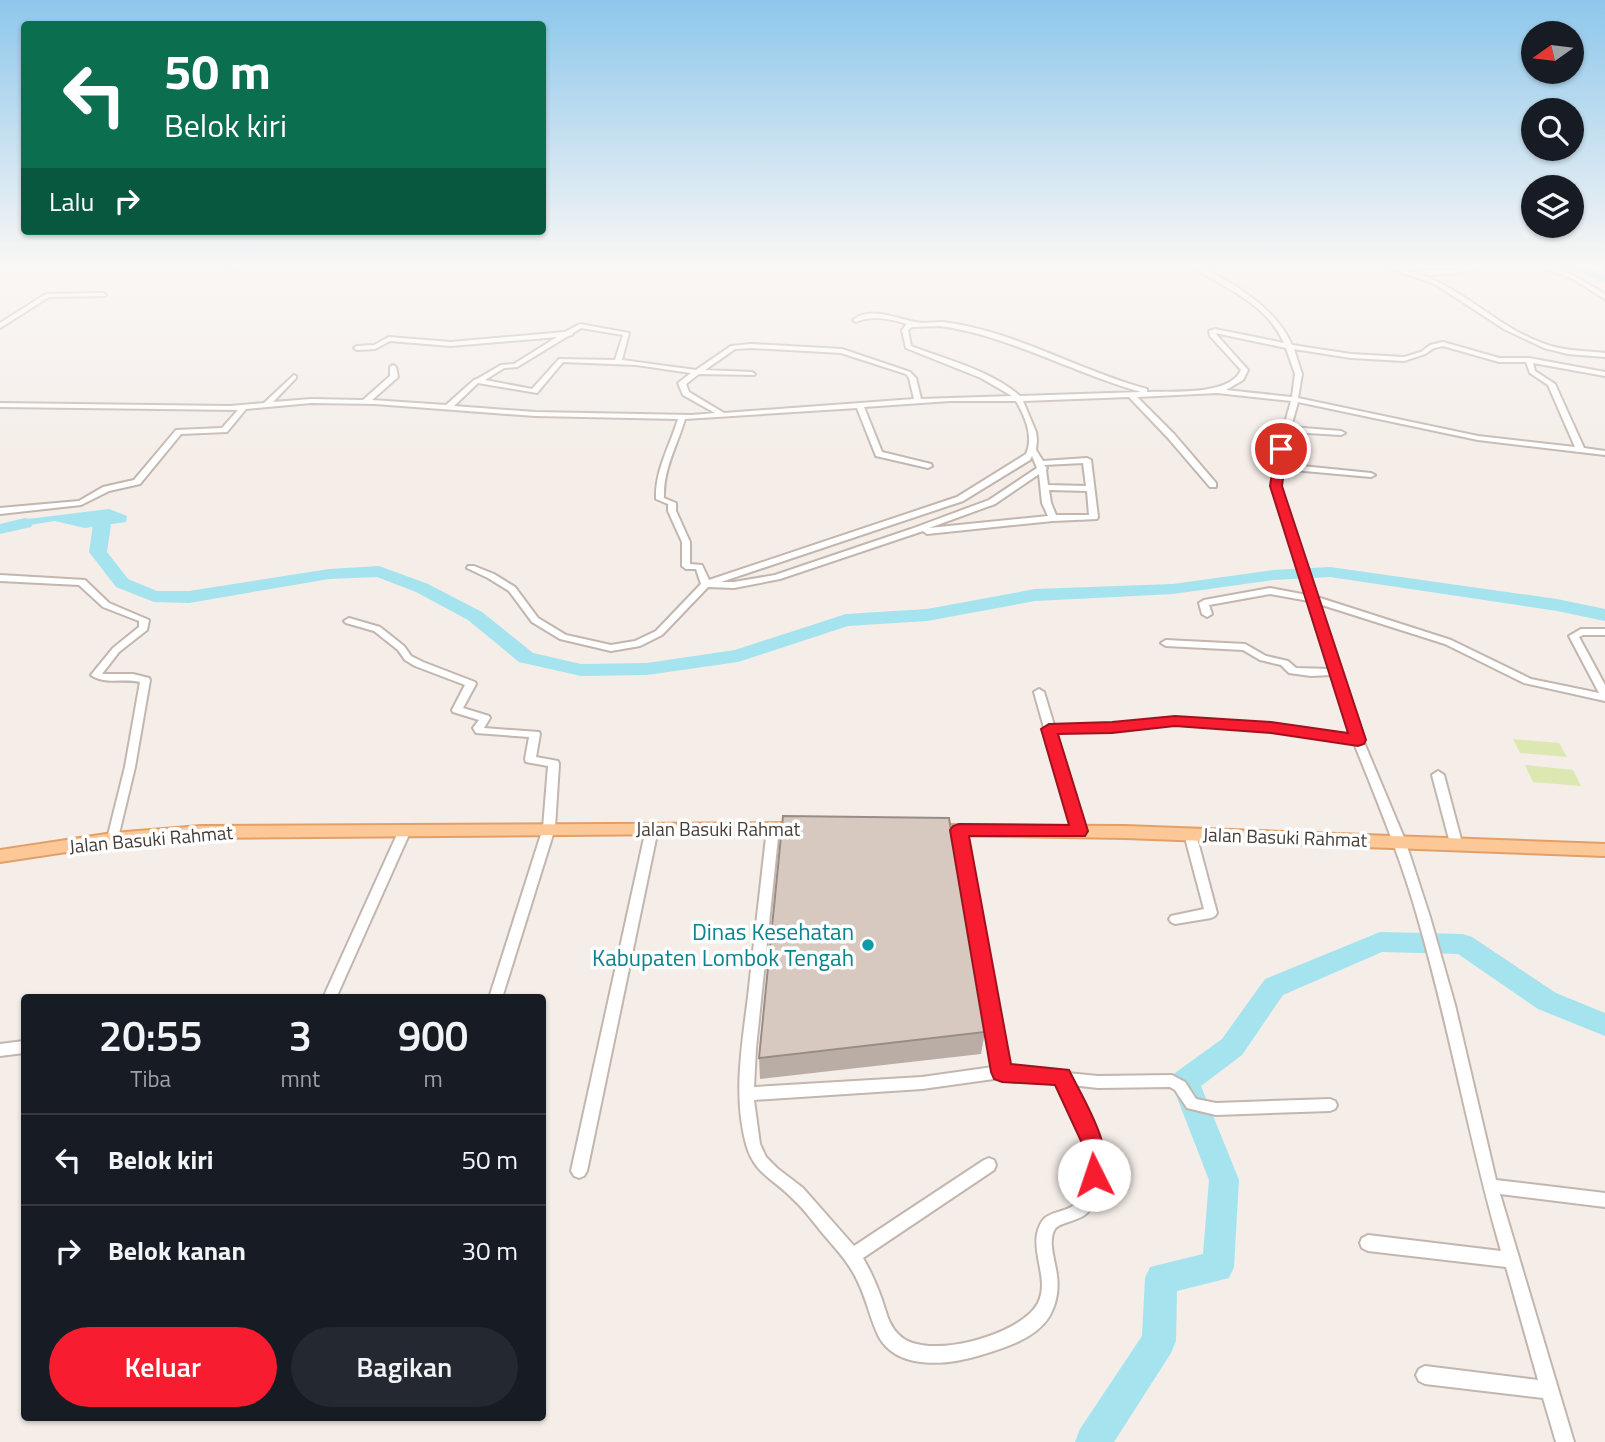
<!DOCTYPE html>
<html lang="id">
<style>
:root{--surface:#171b24;--page:#242831;--text:#f1f3f6;--muted:#9ea1a6;--line:#363941;--accent:#f71c2f}
body{margin:0;font-family:"Titillium Web",sans-serif;background:var(--page);color:var(--text);height:100vh;display:flex;flex-direction:column;font-size:26px;white-space:nowrap}
*{box-sizing:border-box;margin:0}
p{font-size:23px;color:var(--muted)}
.icon{flex:none;width:38px;height:38px;fill:none;stroke:currentColor;stroke-width:2;stroke-linecap:round;stroke-linejoin:round}
.map{position:relative;flex:1;overflow:hidden}
.panel{position:absolute;left:21px;top:994px;width:525px;height:427px;display:flex;flex-direction:column;background:var(--surface);border-radius:7px;box-shadow:0 2px 5px #0004}
.panel>*{flex:none}
.hud{position:absolute;left:21px;top:21px;width:525px;height:214px;border-radius:7px;box-shadow:0 2px 5px #0004;background:#0b6e4f;color:#fff;overflow:hidden}
.needle{width:46px;rotate:256deg}
.fabs{position:absolute;left:1521px;top:21px;display:grid;gap:14px}
.fabs a{display:grid;place-items:center;width:63px;height:63px;border-radius:50%;background:var(--surface);box-shadow:0 2px 5px #0004;font-size:35px}
.pin{position:absolute;display:grid;place-items:center;width:60px;height:60px;color:#fff;margin:-30px;border:4px solid #fff;border-radius:50%;box-shadow:0 2px 7px #0007}
.me{position:absolute;width:77px;margin:-38px;rotate:356deg;stroke-linejoin:round;filter:drop-shadow(0 0 5px #0008)}
.turn{display:flex;align-items:center;gap:24px;height:147px;padding:0 28px;font-size:32px}
.turn .icon{width:91px;height:91px;stroke-width:2.5}
.turn b{display:block;font-size:49px;line-height:60px}
.then{display:flex;align-items:center;height:66px;padding:0 28px;background:#0003;gap:14px;font-size:26px}
.eta{display:flex;justify-content:space-evenly;align-items:center;height:119px;text-align:center}
.eta b{font-size:42px;font-weight:600;line-height:49px}
.action{display:flex;gap:14px;margin-top:auto;padding:14px 28px}
.action a{flex:1;height:80px;border-radius:42px;background:var(--accent);color:#fff;font-size:28px;font-weight:600;line-height:80px;text-align:center}
.action a+a{background:var(--page);color:var(--text)}
ul{padding:0;list-style:none}
li{display:flex;align-items:center;gap:21px;height:91px;padding:0 28px;border-top:2px solid var(--line)}
li div{flex:1}
li b{display:block;font-size:26px}
li em{font-style:normal}
.map>svg:first-child{display:block}
</style>
<div class="map">
<svg width="1605" height="1442" viewBox="0 0 1605 1442">
<rect width="100%" height="100%" fill="#f4ede8"/>
<g fill="#dce7b1">
<polygon points="1513,739 1559,743 1567,757 1520,753"/>
<polygon points="1525,765 1573,770 1581,786 1533,782"/>
</g>
<polygon fill="#a5e3ef" points="109,509 127,516 126,522 85,528 55,521 23,526 28,519"/>
<g fill="none" stroke-linecap="round" stroke-linejoin="round">
<g stroke="#a5e3ef" stroke-width="2.5">
<polyline points="223,265 237,271"/>
<polyline points="1602,265 1605,267"/>
</g>
<g fill="#a5e3ef" fill-rule="evenodd">
<polygon points="1559,265 1578,265 1605,274 1605,282"/>
<polygon points="25,518 31,519 33,523 31,527 0,534 0,524"/>
<polygon points="102,520 111,525 107,552 128,579 157,591 189,591 329,569 379,566 428,584 482,612 533,653 581,664 647,663 735,650 846,614 927,609 1035,589 1173,584 1273,570 1330,567 1557,599 1605,609 1605,621 1557,611 1330,577 1273,580 1173,594 1035,601 927,621 848,626 738,662 647,675 581,676 519,662 468,620 416,592 377,577 329,579 189,603 154,602 116,587 89,552 93,525"/>
<polygon points="1380,932 1463,934 1472,937 1556,993 1605,1013 1605,1036 1538,1009 1458,954 1382,952 1283,995 1242,1055 1201,1086 1239,1180 1234,1267 1229,1278 1177,1291 1176,1341 1171,1353 1114,1442 1075,1442 1080,1429 1142,1336 1145,1278 1150,1267 1203,1254 1209,1180 1171,1082 1175,1073 1222,1039 1265,979"/>
</g>
<g stroke="#c2b6ae" stroke-width="4">
<g id="minor">
<polygon points="941,265 947,265 948,268 943,269"/>
<path d="M1189 265C1201 265 1210 272 1220 277 1249 293 1278 314 1292 345L1351 354 1404 357 1421 352 1430 345 1443 342 1499 358H1529L1605 372V376L1533 363 1535 371 1555 384 1584 448 1605 451V455L1478 440 1298 402 1291 427 1341 431 1345 433 1341 435 1290 432 1282 464 1371 473 1375 475 1371 477 1282 469 1280 486 1317 597 1451 640 1531 679 1599 693 1569 636 1581 629H1605V635H1583L1579 637 1605 685V701L1524 683 1445 644 1319 604 1363 740 1405 840 1430 917 1455 1005 1496 1180 1605 1193V1207L1500 1194 1574 1442H1556L1543 1398 1425 1384 1419 1381 1416 1375 1419 1369 1425 1366 1538 1380 1506 1267 1368 1251 1362 1248 1360 1243 1362 1238 1368 1235 1501 1251C1469 1141 1450 1029 1418 919 1401 858 1377 801 1354 743L1271 731 1176 724 1112 731 1056 732 1085 831 1083 834H1075L1073 831 1034 692 1039 689 1044 692 1054 725H1112L1176 718 1271 725 1351 736 1332 675 1311 676 1289 673 1281 665 1260 660 1243 650 1166 646 1161 643 1166 640 1245 644 1266 656 1288 661 1296 668 1330 669 1309 601 1270 594 1209 605 1212 614 1207 617 1202 614 1199 603 1204 600 1270 588 1307 595 1272 486 1273 466 1291 401 1217 393 1137 397 1174 434 1216 483V487H1210L1168 438 1129 397 1023 401 1036 432 1037 440 1036 450 1043 461 1087 458 1091 460 1098 517 1097 519 1053 521 927 534 923 531 780 579 734 588 708 587 662 635 640 646 611 651 560 639 532 622 509 591 488 578 467 568 468 566H474L494 574 515 587 538 618 566 635 611 645 635 641 656 631 701 584 696 569H686L682 566V542L668 511V504L656 499C655 470 670 446 678 419L535 416 375 404 311 403 246 409 227 432 181 434 140 484 109 491 81 505 0 514V508L79 501 103 487 134 480 176 430 222 428 238 410 0 407V403L230 406 264 403 294 375 296 376V378L273 402 311 399 363 400 390 376V367L393 365 396 367 398 377 372 400 446 405 474 380 477 379 501 365 514 364 557 337 451 346 390 341 375 349 357 350 354 348 357 346 374 345 389 337 451 342 565 332 580 324 629 333 622 360 696 370 731 346 751 344 842 349 910 372 916 378 921 399 1012 396 981 378 906 348 902 330 907 324C892 319 871 315 856 322L853 320C869 306 896 318 915 322 923 324 933 322 942 322 961 324 981 329 1000 335 1050 351 1096 375 1147 389V392C1172 391 1230 396 1241 370L1210 336 1209 331 1215 329 1284 343C1266 302 1224 288 1189 265ZM940 326C1011 336 1072 373 1141 392L1020 396C990 370 947 360 911 346L908 330 912 327ZM581 328 623 335 615 360 559 359 532 389 485 380 504 368 517 367 568 336 572 335 573 333ZM1215 333 1286 348 1295 374 1292 397 1226 390 1243 380 1248 370ZM1443 346 1499 362H1526L1530 373 1548 385 1575 447 1478 436 1298 398 1302 374 1294 349 1351 358 1404 361 1425 354 1434 348ZM751 348 841 353 906 374 909 378 914 399 724 413 689 392 686 384 699 374 754 375 755 374 752 372 705 370 735 349ZM563 362 636 365 691 373 678 383 683 395 715 413 692 415 535 412 454 406 478 383 537 393ZM950 401H1016C1025 416 1034 437 1026 454L957 497 709 580 702 565 690 564V542L676 511V503L664 498C663 469 677 446 685 419L857 408 876 456 928 468 932 466 931 464 882 452 864 407ZM1032 456 1037 468 989 500 911 529 775 575 734 582H721L963 501 1030 460ZM1083 463 1086 486 1048 485 1046 470 1047 468 1044 465ZM1039 474 1042 503 1048 516 929 528 995 504ZM1049 490 1087 491 1089 515H1056L1051 503Z"/>
<path d="M1380 265H1391L1416 273 1419 271 1453 270 1480 265H1494L1453 274 1422 275C1468 292 1503 332 1551 346 1568 351 1587 351 1605 353V357L1568 354 1544 348 1504 329 1435 284Z"/>
<path d="M1534 265C1561 265 1583 281 1605 294V299L1571 278Z"/>
<polygon points="103,293 106,295 105,296 49,297 0,328 0,323 46,294"/>
<path d="M0 575 85 580 109 603 149 620 147 630 119 652 102 674H133L149 678 150 680 135 767 117 842H109L107 839 125 767 140 682C123 678 105 685 91 675L113 648 139 627V621L103 607 79 585 0 581Z"/>
<polygon points="349,618 380,627 404,646 411,656 423,662 475,682 476,684 463,708 489,716 490,718 484,728 539,732 540,734 536,757 558,761 559,764 555,828 502,998 489,998 543,828 548,766 526,762 525,759 529,737 476,733 473,728 479,720 453,712 452,710 465,685 415,666 405,660 398,650 374,631 346,623 344,621"/>
<polygon points="1438,771 1444,775 1462,843 1460,846 1452,846 1450,843 1432,775"/>
<path d="M773 824 777 825 779 828 756 1048 754 1087 922 1077 993 1067 953 830 955 827H963L965 830 1007 1067 1098 1076 1172 1075 1185 1082 1196 1099 1216 1103 1330 1099 1335 1101 1337 1105 1335 1109 1330 1111 1216 1115 1187 1108 1175 1090 1170 1087 1098 1088 1071 1085C1087 1119 1111 1150 1099 1190 1097 1198 1093 1207 1087 1213 1079 1221 1058 1223 1055 1229 1047 1241 1056 1263 1057 1276 1059 1290 1056 1305 1049 1317 1035 1339 1004 1348 981 1355 949 1365 898 1371 879 1337 870 1319 867 1300 858 1282 850 1264 837 1250 824 1235 814 1223 805 1210 793 1199 774 1179 754 1174 746 1144 733 1096 742 1045 748 997 754 940 761 884 767 828L769 825ZM1001 1078 1057 1084C1070 1118 1094 1146 1085 1184 1083 1195 1078 1205 1067 1209 1051 1215 1042 1213 1037 1234 1033 1257 1049 1281 1038 1303 1022 1335 925 1362 899 1335 888 1325 886 1310 881 1297 876 1283 870 1270 863 1258L994 1170 996 1165 994 1160 989 1158 984 1160 854 1246 803 1188 777 1168 766 1157 760 1144 754 1100 922 1089Z"/>
<polygon points="652,825 656,826 658,829 587,1171 584,1176 579,1178 574,1176 571,1171 646,829 648,826"/>
<polygon points="405,826 409,827 411,830 336,998 323,998 399,830 401,827"/>
<polygon points="1190,830 1194,831 1196,834 1217,913 1215,916 1211,918 1175,924 1171,922 1169,919 1171,916 1204,909 1184,834 1186,831"/>
<polygon points="24,1041 24,1053 0,1056 0,1044"/>
</g>
</g>
<g stroke="#e2a068" stroke-width="4">
<g id="major">
<polygon points="799,823 804,824 807,828 804,832 799,833 201,838 113,845 0,862 0,850 113,833 201,826"/>
<polygon points="934,825 1125,826 1605,844 1605,856 1125,838 934,835 929,834 926,830 929,826"/>
</g>
</g>
<use href="#minor" fill="#fff" fill-rule="evenodd"/>
<use href="#major" fill="#fdc898" fill-rule="evenodd"/>
</g>
<polygon fill="#baada5" points="985,1032 981,1054 760,1079 759,1058"/>
<polygon fill="#d8c9c0" stroke="#978d86" stroke-width="2" points="783,816 949,818 985,1032 759,1058"/>
<linearGradient id="sky" x2="0" y2="1"><stop stop-color="#8dc7eb"/><stop offset="0.57" stop-color="#faf7f5"/><stop offset="1" stop-color="#faf7f5" stop-opacity="0"/></linearGradient>
<rect width="1605" height="467" fill="url(#sky)"/>
<path fill="#f71c2f" stroke="#a1121f" stroke-width="2" d="M1276 447 1287 449 1282 486 1366 740 1364 744 1358 746 1271 733 1175 726 1112 733 1058 734 1088 831 1085 836H969L1011 1064 1069 1070C1083 1099 1117 1151 1102 1183L1094 1186 1086 1183 1083 1175 1081 1141 1055 1085 1002 1082 994 1079 991 1072 950 830 953 826 959 824 1069 825 1041 729 1049 724 1112 722 1175 716 1271 722 1348 733 1270 486Z"/>
<circle fill="#0f9aa8" stroke="#fff" stroke-width="2.5" cx="868" cy="945" r="7"/>
<g text-anchor="middle" stroke-width="7" stroke-linejoin="round" paint-order="stroke">
<g font-size="19" fill="#473d37" stroke="#fff">
<text x="718" y="836">Jalan Basuki Rahmat</text>
<text transform="translate(1285 837) rotate(2)" y="7">Jalan Basuki Rahmat</text>
<text transform="translate(151 839) rotate(-5)" y="7">Jalan Basuki Rahmat</text>
</g>
<g font-size="23" fill="#0d838f" stroke="#fff" text-anchor="end">
<text x="854" y="940">Dinas Kesehatan<tspan x="854" dy="26">Kabupaten Lombok Tengah</tspan></text>
</g>
</g>
</svg>
<div class="fabs">
<a><svg class="needle" viewBox="-14 -14 28 28"><path d="M0-13l5 13h-10z" fill="#e53935"/><path d="M0 13l5-13h-10z" fill="#9ea1a6"/></svg></a>
<a><svg class="icon" aria-label="search" viewBox="0 0 24 24"><circle cx="10" cy="10" r="6"/><path d="M15 15l6 6"/></svg></a>
<a><svg class="icon" aria-label="layers" viewBox="0 0 24 24"><path d="M12 4l9 5-9 5-9-5zM3 14l9 5 9-5"/></svg></a>
</div>
<div class="pin" style="left:1281px;top:449px;background:#d93025"><svg class="icon" aria-label="arrive" viewBox="0 0 24 24"><path d="M6 21V4h12l-3 4 3 4H6"/></svg></div>
<svg class="me" style="left:1094px;top:1175px" viewBox="-20 -20 40 40"><circle r="19" fill="#fff"/><path d="M0-13L10 11 0 6-10 11z" fill="#f71c2f"/></svg>
<div class="hud">
<div class="turn"><svg class="icon" aria-label="left" viewBox="0 0 24 24"><path d="M17 20v-9H6M10 6l-5 5 5 5"/></svg><div><b>50 m</b>Belok kiri</div></div>
<div class="then">Lalu<svg class="icon" aria-label="right" viewBox="0 0 24 24"><path d="M7 20v-9h11M14 6l5 5-5 5"/></svg></div>
</div>
<section class="panel">
<div class="eta">
<div><b>20:55</b><p>Tiba</p></div>
<div><b>3</b><p>mnt</p></div>
<div><b>900</b><p>m</p></div>
</div>
<ul>
<li><svg class="icon" aria-label="left" viewBox="0 0 24 24"><path d="M17 20v-9H6M10 6l-5 5 5 5"/></svg><div><b>Belok kiri</b></div><em>50 m</em></li>
<li><svg class="icon" aria-label="right" viewBox="0 0 24 24"><path d="M7 20v-9h11M14 6l5 5-5 5"/></svg><div><b>Belok kanan</b></div><em>30 m</em></li>
</ul>
<div class="action"><a>Keluar</a><a>Bagikan</a></div>
</section>
</div>
